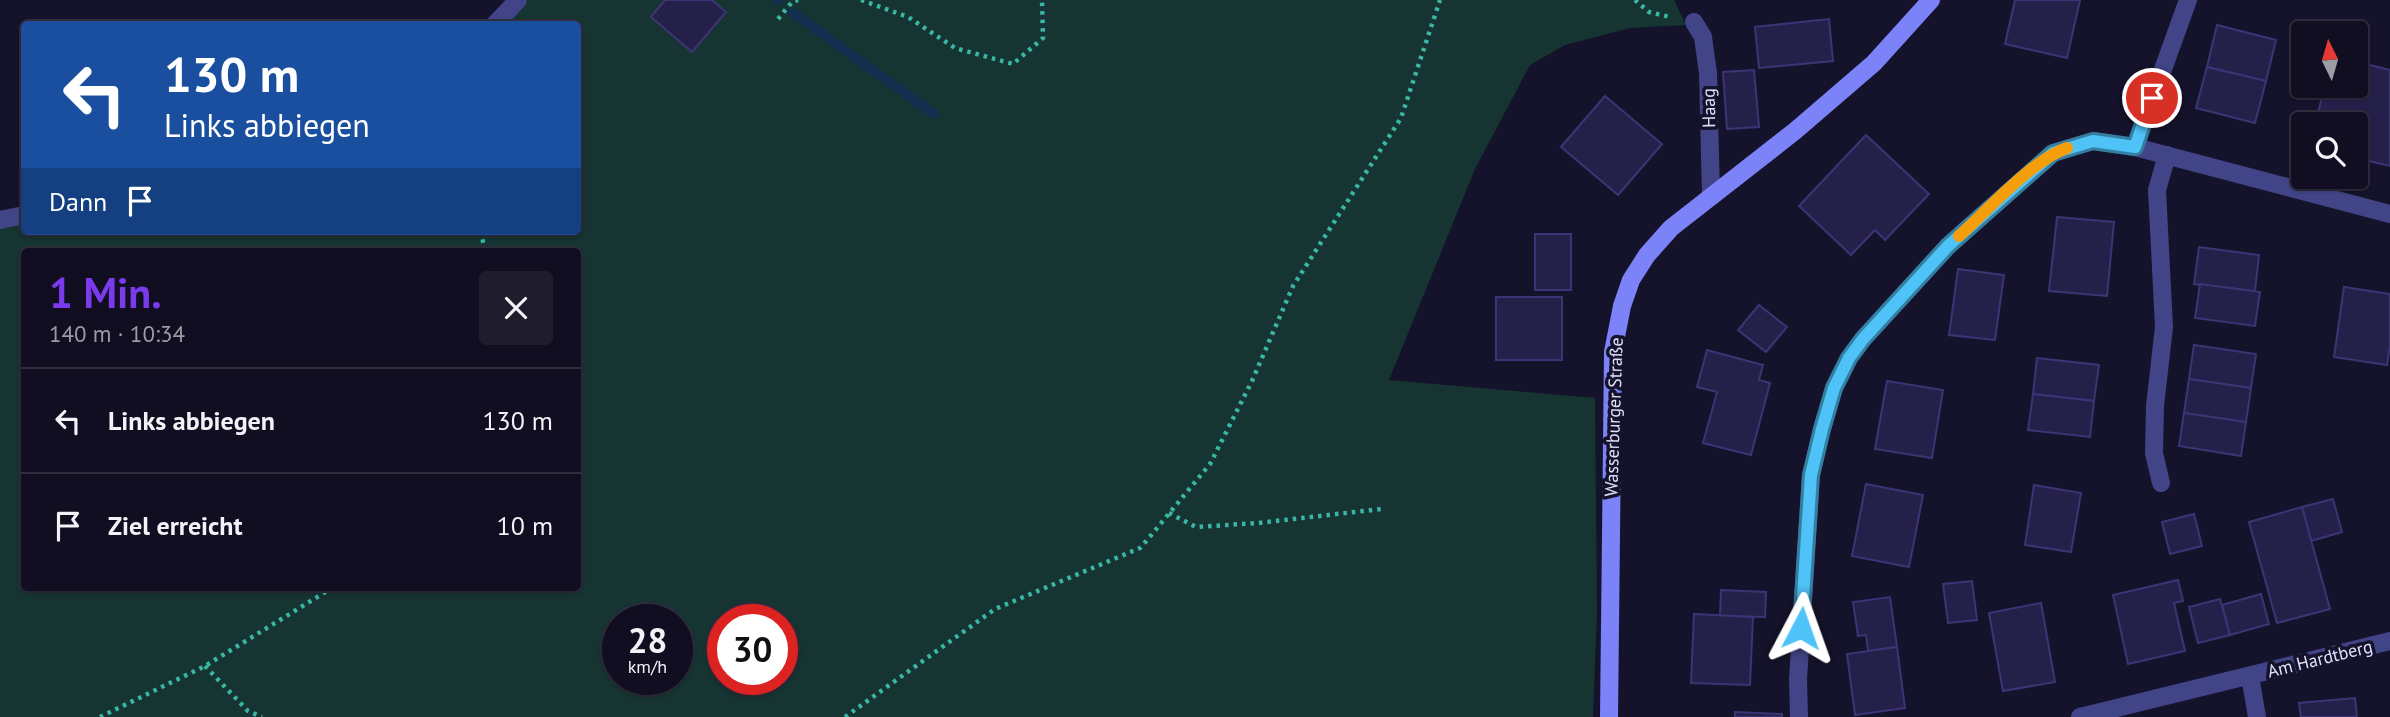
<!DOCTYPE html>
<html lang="de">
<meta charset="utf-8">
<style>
:root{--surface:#100e20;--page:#1e1c2d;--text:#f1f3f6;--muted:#9c9ca5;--line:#302e3e;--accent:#7c3aed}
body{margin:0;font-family:"PT Sans",sans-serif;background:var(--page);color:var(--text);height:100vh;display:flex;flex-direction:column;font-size:26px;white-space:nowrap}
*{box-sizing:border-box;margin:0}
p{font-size:23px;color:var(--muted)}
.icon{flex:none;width:38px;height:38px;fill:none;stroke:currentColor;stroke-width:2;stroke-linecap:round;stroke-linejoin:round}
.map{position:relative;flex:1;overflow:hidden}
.drawer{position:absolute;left:21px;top:248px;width:560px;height:343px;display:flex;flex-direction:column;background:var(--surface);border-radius:7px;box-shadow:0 2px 5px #0004,0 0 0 2px var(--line)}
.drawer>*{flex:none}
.banner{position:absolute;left:21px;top:21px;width:560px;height:214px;border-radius:7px;box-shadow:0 2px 5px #0004,0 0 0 2px var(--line);background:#1a4fa0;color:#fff;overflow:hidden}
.needle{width:46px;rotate:355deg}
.controls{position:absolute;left:2291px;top:21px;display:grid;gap:14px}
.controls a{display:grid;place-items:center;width:77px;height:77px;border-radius:7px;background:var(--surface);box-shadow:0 2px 5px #0004,0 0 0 2px var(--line);font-size:35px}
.speed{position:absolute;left:602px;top:604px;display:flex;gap:14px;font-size:35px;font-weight:700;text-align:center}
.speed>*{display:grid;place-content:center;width:91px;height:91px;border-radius:50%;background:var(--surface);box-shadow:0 2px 5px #0004,0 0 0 2px var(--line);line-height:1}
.speed small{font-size:18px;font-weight:400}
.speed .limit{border:10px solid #d22;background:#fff;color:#111}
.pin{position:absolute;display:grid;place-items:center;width:60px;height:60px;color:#fff;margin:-30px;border:4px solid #fff;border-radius:50%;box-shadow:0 2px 7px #0007}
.me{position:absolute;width:77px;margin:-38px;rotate:4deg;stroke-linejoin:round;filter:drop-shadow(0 0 5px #0008)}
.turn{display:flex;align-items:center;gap:24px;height:147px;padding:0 28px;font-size:32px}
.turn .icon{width:91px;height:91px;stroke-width:2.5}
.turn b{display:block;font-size:49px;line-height:60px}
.then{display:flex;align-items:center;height:66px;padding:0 28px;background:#0003;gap:14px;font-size:26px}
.round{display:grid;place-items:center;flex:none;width:74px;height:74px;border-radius:7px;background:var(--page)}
.head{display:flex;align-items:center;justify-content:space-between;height:119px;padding:0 28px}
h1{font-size:42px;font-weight:700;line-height:52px;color:var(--accent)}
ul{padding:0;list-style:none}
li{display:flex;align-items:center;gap:21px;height:105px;padding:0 28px;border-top:2px solid var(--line)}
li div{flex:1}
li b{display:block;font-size:26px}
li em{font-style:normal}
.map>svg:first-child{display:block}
</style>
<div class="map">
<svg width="2390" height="717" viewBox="0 0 2390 717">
<rect width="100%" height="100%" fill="#15132b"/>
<path fill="#163431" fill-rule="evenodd" d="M527 0H1674L1686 25 1630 28 1565 45 1530 65 1475 169 1389 380 1595 398 1597 613 1593 717H0V226L24 221V231H578V24H504ZM24 252H578V588H24ZM618 620H677V679H618ZM723 620H782V679H723Z"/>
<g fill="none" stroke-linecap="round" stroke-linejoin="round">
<g stroke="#132e4f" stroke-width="10">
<polyline points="777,0 778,1"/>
<polyline points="792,12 934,114"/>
</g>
</g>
<g fill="#25204a" stroke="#3c3475" stroke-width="2">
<polygon points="665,0 712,0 726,12 692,52 651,17"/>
<polygon points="2015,0 2080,0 2067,58 2005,44"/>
<polygon points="1829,19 1833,61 1759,68 1755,27"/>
<polygon points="2217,25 2276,40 2266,81 2207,67"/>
<polygon points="2358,62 2390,70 2390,166 2356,158 2356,124 2315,124 2325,86 2356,86"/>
<polygon points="2207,67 2266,81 2255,123 2196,108"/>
<polygon points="1754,70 1759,127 1727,129 1723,72"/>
<polygon points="1605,96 1662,144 1618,195 1561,147"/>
<polygon points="1866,135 1929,194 1885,240 1875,230 1851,255 1799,206"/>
<polygon points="2057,217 2114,222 2107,296 2049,291"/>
<rect x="1535" y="234" width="36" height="56"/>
<polygon points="2199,247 2259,255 2255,291 2194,284"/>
<polygon points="1958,269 2004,275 1995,340 1949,335"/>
<polygon points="2200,284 2260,292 2255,326 2195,318"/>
<polygon points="2344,287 2390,294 2390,345 2387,365 2334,357"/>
<rect x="1496" y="297" width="66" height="63"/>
<polygon points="1759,305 1787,327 1766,352 1738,330"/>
<polygon points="2194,345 2256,354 2251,388 2189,379"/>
<polygon points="1707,350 1763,365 1759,380 1770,383 1751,455 1703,443 1717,392 1697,387"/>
<polygon points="2037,358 2099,365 2094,401 2033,394"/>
<polygon points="2189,379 2251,388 2246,422 2184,413"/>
<polygon points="1887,381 1943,390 1932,458 1875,449"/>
<polygon points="2033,394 2094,401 2090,437 2028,430"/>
<polygon points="2184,413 2246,422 2241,456 2179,446"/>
<polygon points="1866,484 1923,495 1909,567 1852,556"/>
<polygon points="2034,485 2081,493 2071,552 2025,545"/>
<polygon points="2333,499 2342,532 2311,541 2302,507"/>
<polygon points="2302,507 2330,609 2277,623 2249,522"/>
<polygon points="2194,514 2202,546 2170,554 2162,522"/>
<polygon points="2178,580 2183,601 2174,603 2185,651 2128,664 2113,595"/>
<polygon points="1972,581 1977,620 1948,623 1943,584"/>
<polygon points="1721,590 1766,592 1765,617 1720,616"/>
<polygon points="2261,594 2269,624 2230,635 2222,605"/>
<polygon points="1890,597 1897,647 1868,651 1866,635 1858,636 1853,602"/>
<polygon points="2220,599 2230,635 2198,643 2189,607"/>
<polygon points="2041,603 2055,682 2003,691 1989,613"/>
<polygon points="1694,614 1753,617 1750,685 1691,683"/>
<polygon points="1897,647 1905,708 1855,715 1847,654"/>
<polygon points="2355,698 2357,717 2301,717 2299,703"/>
<polygon points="1735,712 1782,714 1782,717 1735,717"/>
</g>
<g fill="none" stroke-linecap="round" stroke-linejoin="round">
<g stroke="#39b6a5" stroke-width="4.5" stroke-dasharray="3.5 5" stroke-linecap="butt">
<polyline points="861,0 908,17 955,48 1013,64 1043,38 1042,0"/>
<polyline points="1635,0 1649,12 1670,17"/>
<polyline points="778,19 792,2 798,0"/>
<polyline points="481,231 485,252"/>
<polyline points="1169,513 1196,527 1258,523 1381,509"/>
<polyline points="205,666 248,711 262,717"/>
<polyline points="100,717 205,666 332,588"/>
<polyline points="845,717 995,609 1140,548 1148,539 1210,464 1252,381 1293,286 1401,118 1440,0"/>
</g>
<g stroke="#414486" stroke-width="18">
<polyline points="1694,22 1703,37 1708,73 1711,196"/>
<polyline points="2135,147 2188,0"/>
<polyline points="0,220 24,215"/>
<polyline points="2161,483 2154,453 2155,406 2164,327 2157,190 2167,155"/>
</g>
<g stroke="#414486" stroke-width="18">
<polyline points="495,24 518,0"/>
<polyline points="2250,676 2257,717"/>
<polyline points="1799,717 1798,679 1811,475 1822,429 1834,388 1849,358 1863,339 1948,246 2053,153 2093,141 2135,147 2390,214"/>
<polyline points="2080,717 2390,641"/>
</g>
<polyline stroke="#7c82f7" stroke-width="18" points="1609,717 1613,352 1622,306 1631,280 1647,255 1671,228 1795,131 1874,63 1931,0"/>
</g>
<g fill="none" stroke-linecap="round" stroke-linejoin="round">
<g stroke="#337fa1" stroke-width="18">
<polyline id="route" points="1801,628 1811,475 1822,429 1834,388 1849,358 1863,339 1948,246 2053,153 2093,141 2135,147 2152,98"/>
</g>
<use href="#route" stroke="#4fc3f7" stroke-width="12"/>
<path stroke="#f59e0b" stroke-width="12" d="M1959 236C1988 210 2032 160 2067 148"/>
</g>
<g text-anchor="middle" stroke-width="7" stroke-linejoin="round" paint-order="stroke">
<g font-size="18" fill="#e0dffd" stroke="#15132b">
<text transform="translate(1709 108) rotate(-91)" y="6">Haag</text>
<text transform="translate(1614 417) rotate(-88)" y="6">Wasserburger Straße</text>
<text transform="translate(2320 659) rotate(-14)" y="6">Am Hardtberg</text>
</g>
</g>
</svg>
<div class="controls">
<a><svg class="needle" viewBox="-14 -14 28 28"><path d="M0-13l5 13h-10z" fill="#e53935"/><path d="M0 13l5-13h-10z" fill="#9c9ca5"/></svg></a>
<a><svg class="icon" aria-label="search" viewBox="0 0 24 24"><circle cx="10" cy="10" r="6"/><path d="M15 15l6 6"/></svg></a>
</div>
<div class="speed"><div>28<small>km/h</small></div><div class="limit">30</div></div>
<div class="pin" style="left:2152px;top:98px;background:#d93025"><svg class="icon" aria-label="arrive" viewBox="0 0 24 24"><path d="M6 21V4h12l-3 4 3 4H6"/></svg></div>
<svg class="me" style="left:1801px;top:628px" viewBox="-20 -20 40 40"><path d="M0-17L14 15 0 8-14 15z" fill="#4fc3f7" stroke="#fff" stroke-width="4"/></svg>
<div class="banner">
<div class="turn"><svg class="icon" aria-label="left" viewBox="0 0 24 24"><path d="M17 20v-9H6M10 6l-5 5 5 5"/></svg><div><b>130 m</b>Links abbiegen</div></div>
<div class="then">Dann<svg class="icon" aria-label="arrive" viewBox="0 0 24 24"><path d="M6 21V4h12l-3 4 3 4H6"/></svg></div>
</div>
<section class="drawer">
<div class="head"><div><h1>1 Min.</h1><p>140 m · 10:34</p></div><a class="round"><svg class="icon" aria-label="close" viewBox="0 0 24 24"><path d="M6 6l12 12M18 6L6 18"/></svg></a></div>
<ul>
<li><svg class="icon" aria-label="left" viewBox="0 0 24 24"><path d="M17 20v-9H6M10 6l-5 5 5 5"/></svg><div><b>Links abbiegen</b></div><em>130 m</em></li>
<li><svg class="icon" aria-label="arrive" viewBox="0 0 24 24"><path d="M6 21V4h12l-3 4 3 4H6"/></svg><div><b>Ziel erreicht</b></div><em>10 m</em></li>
</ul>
</section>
</div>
